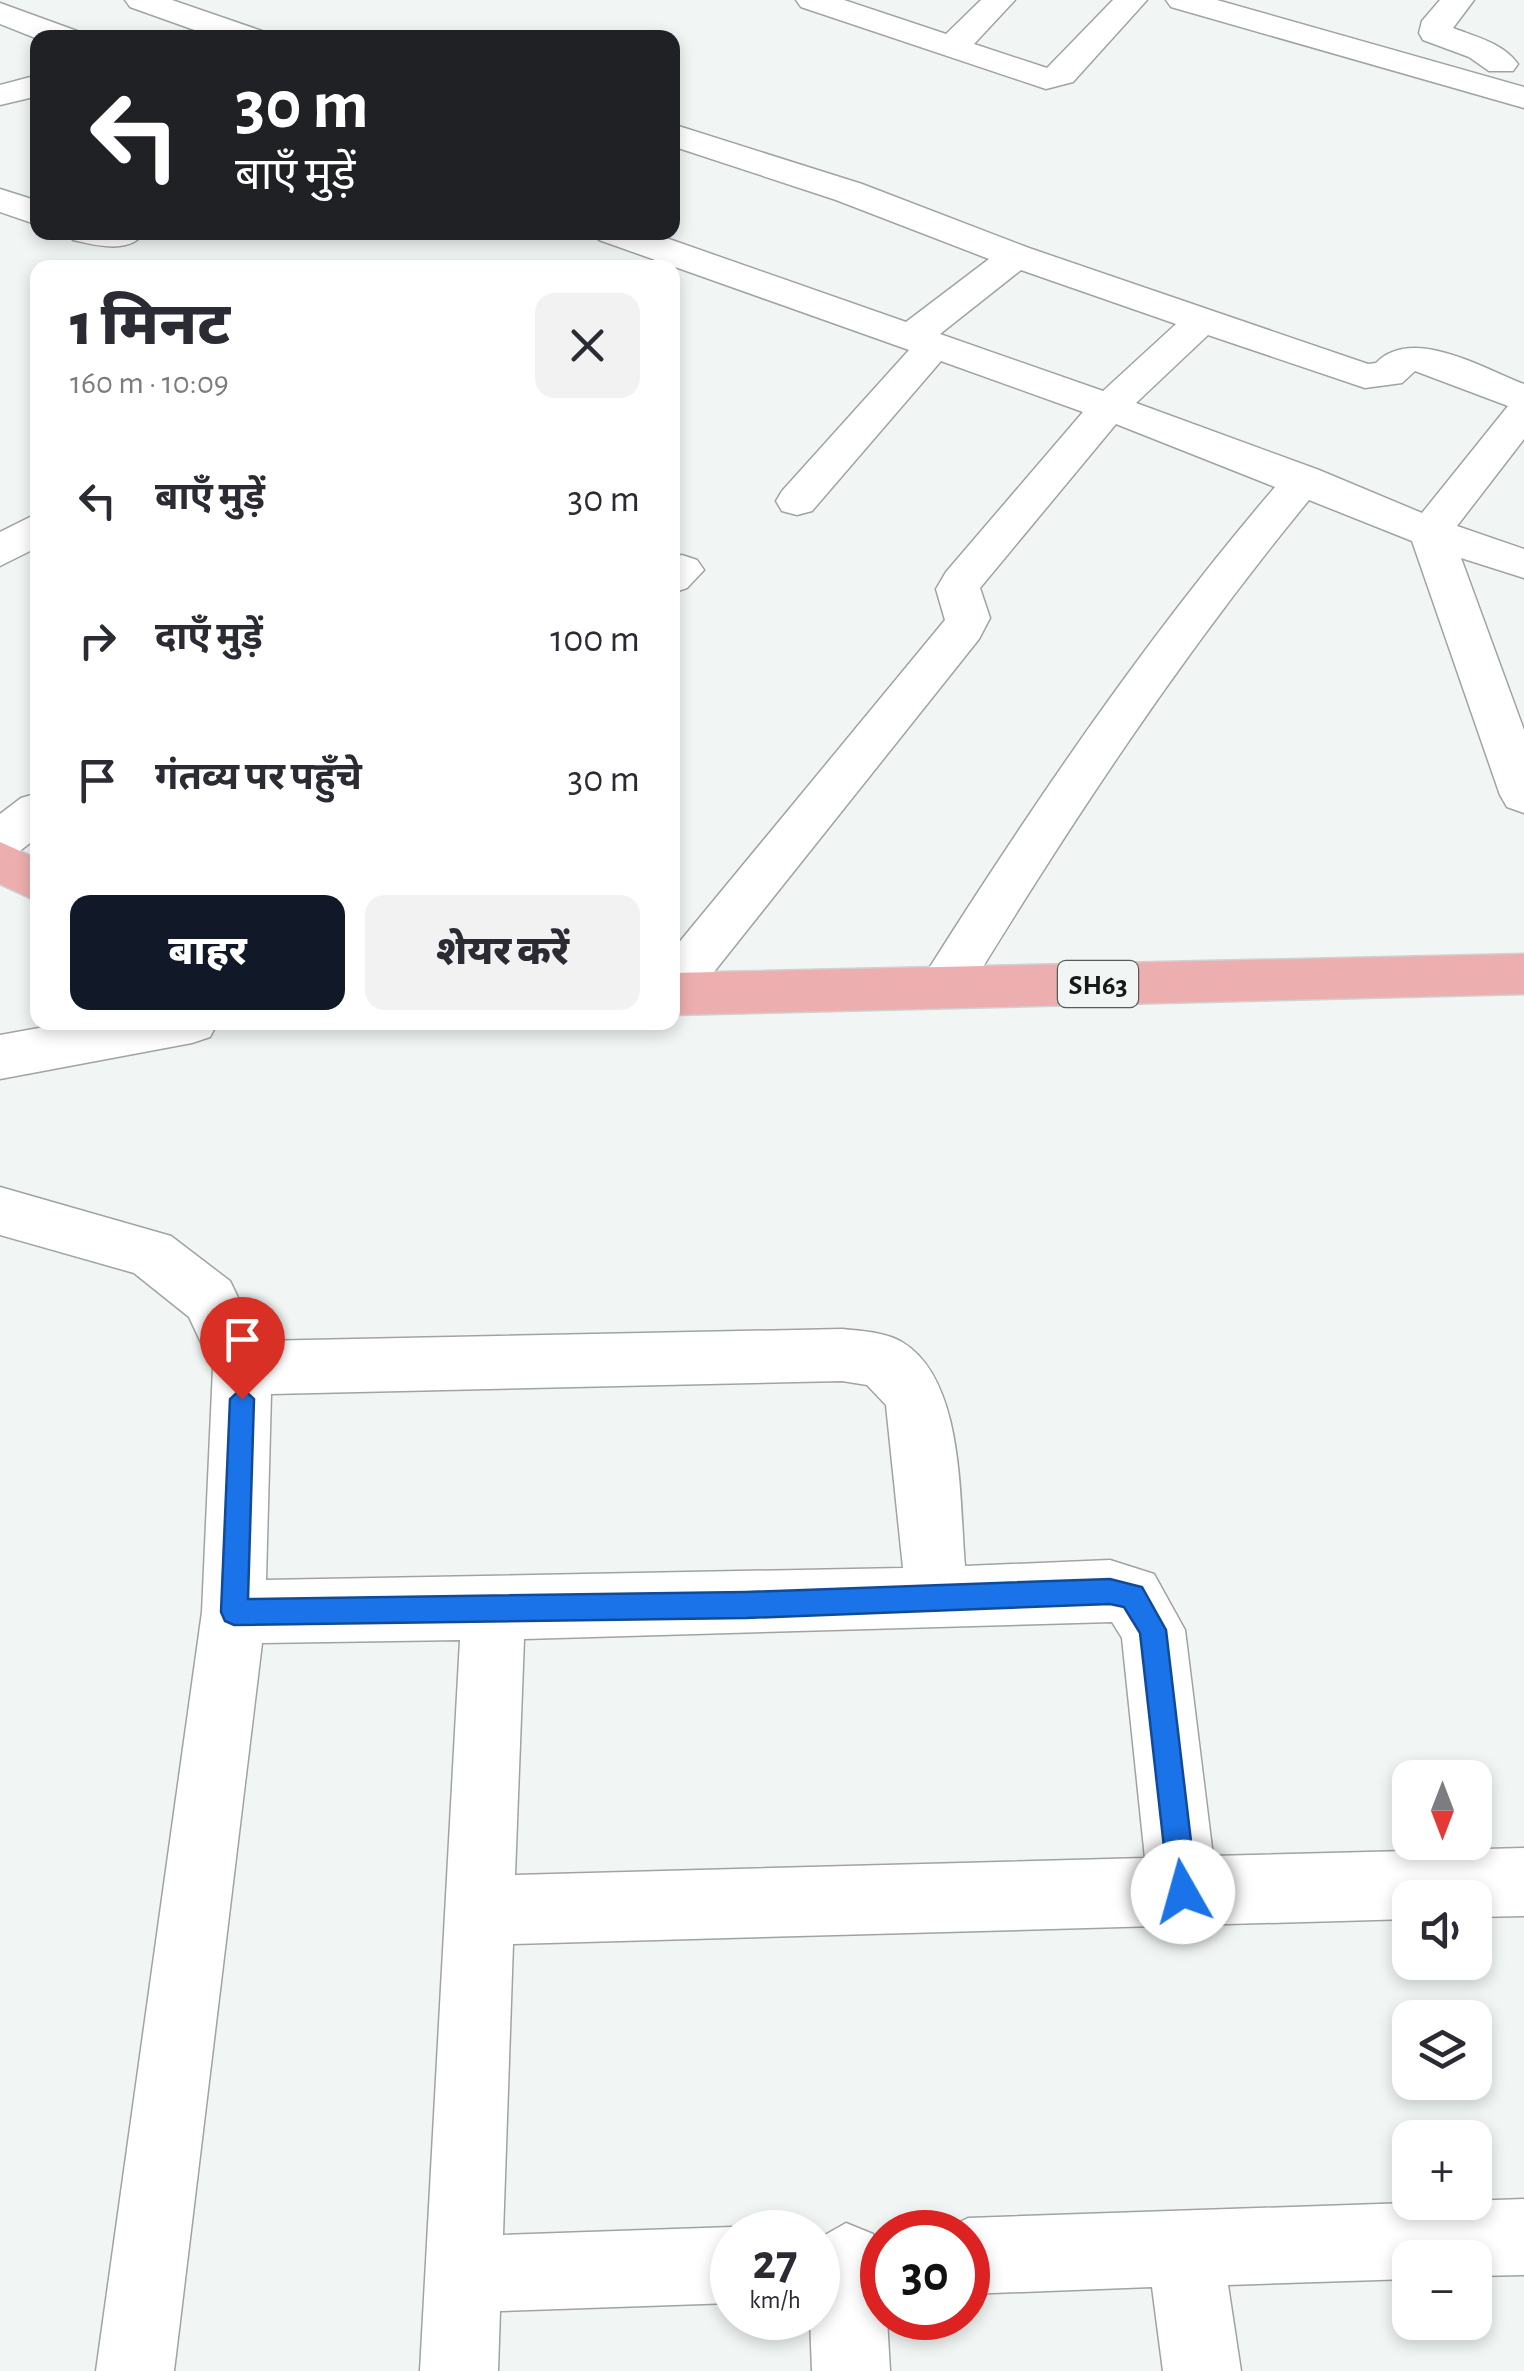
<!DOCTYPE html>
<html lang="hi">
<meta charset="utf-8">
<style>
:root{--surface:#fff;--page:#f2f2f3;--text:#2b2b33;--muted:#7c7c81;--accent:#111827}
body{margin:0;font-family:"Alegreya Sans","Noto Sans Devanagari",sans-serif;background:var(--page);color:var(--text);height:100vh;display:flex;flex-direction:column;font-size:38px;white-space:nowrap}
*{box-sizing:border-box;margin:0}
p{font-size:32px;color:var(--muted)}
.icon{flex:none;width:55px;height:55px;fill:none;stroke:currentColor;stroke-width:2;stroke-linecap:round;stroke-linejoin:round}
.map{position:relative;flex:1;overflow:hidden}
.details{position:absolute;left:30px;top:260px;width:650px;height:770px;display:flex;flex-direction:column;background:var(--surface);border-radius:20px;box-shadow:0 5px 15px #0003}
.details>*{flex:none}
.guide{position:absolute;left:30px;top:30px;width:650px;height:210px;border-radius:20px;box-shadow:0 5px 15px #0003;background:#202124;color:#fff;overflow:hidden}
.needle{width:65px;rotate:180deg}
.controls{position:absolute;left:1392px;top:1760px;display:grid;gap:20px}
.controls a{display:grid;place-items:center;width:100px;height:100px;border-radius:20px;background:var(--surface);box-shadow:0 5px 15px #0003;font-size:50px}
.speed{position:absolute;left:710px;top:2210px;display:flex;gap:20px;font-size:50px;font-weight:700;text-align:center}
.speed>*{display:grid;place-content:center;width:130px;height:130px;border-radius:50%;background:var(--surface);box-shadow:0 5px 15px #0003;line-height:1}
.speed small{font-size:25px;font-weight:400}
.speed .limit{border:15px solid #d22;background:#fff;color:#111}
.pin{position:absolute;display:grid;place-items:center;width:85px;height:85px;color:#fff;margin:-102px -42px;border-radius:50% 50% 50% 0;rotate:-45deg;box-shadow:0 0 10px #0007}
.pin .icon{rotate:45deg}
.me{position:absolute;width:110px;margin:-55px;rotate:353deg;stroke-linejoin:round;filter:drop-shadow(0 0 8px #0008)}
.turn{display:flex;align-items:center;gap:35px;height:210px;padding:0 40px;font-size:45px}
.turn .icon{width:130px;height:130px;stroke-width:2.5}
.turn b{display:block;font-size:70px;line-height:85px}
.round{display:grid;place-items:center;flex:none;width:105px;height:105px;border-radius:20px;background:var(--page)}
.headline{display:flex;align-items:center;justify-content:space-between;height:170px;padding:0 40px}
h1{font-size:60px;font-weight:800;line-height:75px}
.action{display:flex;gap:20px;margin-top:auto;padding:20px 40px}
.action a{flex:1;height:115px;border-radius:20px;background:var(--accent);color:#fff;font-size:40px;font-weight:800;line-height:115px;text-align:center}
.action a+a{background:var(--page);color:var(--text)}
ul{padding:0;list-style:none}
li{display:flex;align-items:center;gap:30px;height:140px;padding:0 40px}
li div{flex:1}
li b{display:block;font-size:38px}
li em{font-style:normal}
.map>svg:first-child{display:block}
</style>
<div class="map">
<svg width="1524" height="2371" viewBox="0 0 1524 2371">
<rect width="100%" height="100%" fill="#f1f6f4"/>
<g fill="none" stroke-linecap="round" stroke-linejoin="round">
<g stroke="#9fa4a2" stroke-width="3">
<g id="minor">
<polygon points="125,0 172,0 262,31 266,38 217,38 130,7"/>
<polygon points="796,0 844,0 946,34 981,0 1015,0 974,44 1047,68 1113,0 1147,0 1073,82 1046,89 801,7"/>
<polygon points="1166,0 1217,0 1524,87 1524,108 1171,7"/>
<path d="M1440 0H1474L1453 28C1476 37 1503 43 1518 64L1513 71H1489L1469 57 1423 40 1419 33 1422 21Z"/>
<polygon points="0,3 77,31 81,38 38,39 0,24"/>
<polygon points="38,75 38,96 0,105 0,85"/>
<path d="M672 124 862 184 1029 248 1368 364 1376 363C1412 325 1484 369 1524 384V439L1457 526 1524 549V578L1461 558 1524 730V813L1507 807 1500 795 1412 541 1309 500C1179 658 1068 827 962 1001L944 1007 926 1001 918 987 926 973C1033 804 1145 639 1275 487L1116 424 980 588 990 618 979 639 690 1002 672 1008V951L945 620 936 589 946 572 1083 412 941 361 812 511 797 515 782 511 776 501 782 491 909 350 599 240 594 232H649L906 322 989 259 836 200 672 146ZM1021 270 1176 324 1103 391 940 334ZM1208 335 1365 388 1402 383 1415 371 1508 406 1422 513 1319 470 1136 403Z"/>
<polygon points="0,189 38,201 38,225 0,212"/>
<path d="M68 232H145C129 255 95 245 73 240Z"/>
<polygon points="38,513 38,547 0,566 0,532"/>
<polygon points="682,555 697,560 704,570 687,588 672,593 672,558"/>
<polygon points="38,793 38,837 17,853 0,858 0,814 21,798"/>
<path d="M0 1187 171 1236 230 1281 259 1341 842 1329C861 1331 885 1332 902 1342 965 1380 959 1500 965 1566L1110 1560 1154 1574 1185 1630 1213 1856 1524 1848V1916L1475 1917V1898H1410V1919L513 1944 503 2235 732 2227 745 2232H732V2303L500 2311 498 2371H420L460 1640 262 1643 174 2371H96L202 1612 213 1368 189 1317 134 1273 0 1235ZM842 1381 867 1385 886 1405 903 1568 266 1580 271 1394ZM1112 1622 1122 1638 1145 1858 515 1875 524 1639Z"/>
<polygon points="1524,2199 1524,2275 1475,2276 1475,2258 1410,2258 1410,2279 1228,2285 1241,2371 1163,2371 1152,2287 968,2294 968,2232 940,2232 968,2218"/>
<polygon points="846,2223 873,2234 882,2258 882,2318 887,2318 890,2371 812,2371 810,2318 818,2318 818,2239"/>
</g>
</g>
<g stroke="#9fa4a2" stroke-width="3">
<polygon id="tertiary" points="72,1022 218,1022 210,1037 192,1043 0,1079 0,1035"/>
</g>
<g stroke="#d1d1d1" stroke-width="3">
<g id="primary">
<polygon points="0,842 38,859 38,902 0,884"/>
<polygon points="1524,954 1524,994 672,1015 672,973"/>
</g>
</g>
<use href="#minor" fill="#fff" fill-rule="evenodd"/>
<use href="#tertiary" fill="#fff" fill-rule="evenodd"/>
<use href="#primary" fill="#edaeaf" fill-rule="evenodd"/>
</g>
<polygon fill="#1a73e8" stroke="#114b97" stroke-width="2.5" points="242,1388 254,1399 248,1599 746,1592 1110,1579 1142,1587 1166,1630 1197,1892 1193,1902 1183,1906 1173,1902 1169,1892 1140,1633 1124,1607 1110,1604 746,1618 234,1625 225,1621 221,1612 230,1399"/>
<g text-anchor="middle" stroke-width="8" stroke-linejoin="round" paint-order="stroke">
<rect fill="#f1f6f4" stroke="#585b5a" stroke-width="2.5" x="1058" y="961" width="80" height="46" rx="8"/>
<g font-size="28" font-weight="bold" fill="#171918">
<text x="1098" y="994">SH63</text>
</g>
</g>
</svg>
<div class="controls">
<a><svg class="needle" viewBox="-14 -14 28 28"><path d="M0-13l5 13h-10z" fill="#e53935"/><path d="M0 13l5-13h-10z" fill="#7c7c81"/></svg></a>
<a><svg class="icon" aria-label="sound" viewBox="0 0 24 24"><path d="M4 9h4l5-4v14l-5-4H4zM17 9q2 3 0 6"/></svg></a>
<a><svg class="icon" aria-label="layers" viewBox="0 0 24 24"><path d="M12 4l9 5-9 5-9-5zM3 14l9 5 9-5"/></svg></a>
<a>+</a>
<a>−</a>
</div>
<div class="speed"><div>27<small>km/h</small></div><div class="limit">30</div></div>
<div class="pin" style="left:242px;top:1399px;background:#d93025"><svg class="icon" aria-label="arrive" viewBox="0 0 24 24"><path d="M6 21V4h12l-3 4 3 4H6"/></svg></div>
<svg class="me" style="left:1183px;top:1892px" viewBox="-20 -20 40 40"><circle r="19" fill="#fff"/><path d="M0-13L10 11 0 6-10 11z" fill="#1a73e8"/></svg>
<div class="guide">
<div class="turn"><svg class="icon" aria-label="left" viewBox="0 0 24 24"><path d="M17 20v-9H6M10 6l-5 5 5 5"/></svg><div><b>30 m</b>बाएँ मुड़ें</div></div>
</div>
<section class="details">
<div class="headline"><div><h1>1 मिनट</h1><p>160 m · 10:09</p></div><a class="round"><svg class="icon" aria-label="close" viewBox="0 0 24 24"><path d="M6 6l12 12M18 6L6 18"/></svg></a></div>
<ul>
<li><svg class="icon" aria-label="left" viewBox="0 0 24 24"><path d="M17 20v-9H6M10 6l-5 5 5 5"/></svg><div><b>बाएँ मुड़ें</b></div><em>30 m</em></li>
<li><svg class="icon" aria-label="right" viewBox="0 0 24 24"><path d="M7 20v-9h11M14 6l5 5-5 5"/></svg><div><b>दाएँ मुड़ें</b></div><em>100 m</em></li>
<li><svg class="icon" aria-label="arrive" viewBox="0 0 24 24"><path d="M6 21V4h12l-3 4 3 4H6"/></svg><div><b>गंतव्य पर पहुँचे</b></div><em>30 m</em></li>
</ul>
<div class="action"><a>बाहर</a><a>शेयर करें</a></div>
</section>
</div>
